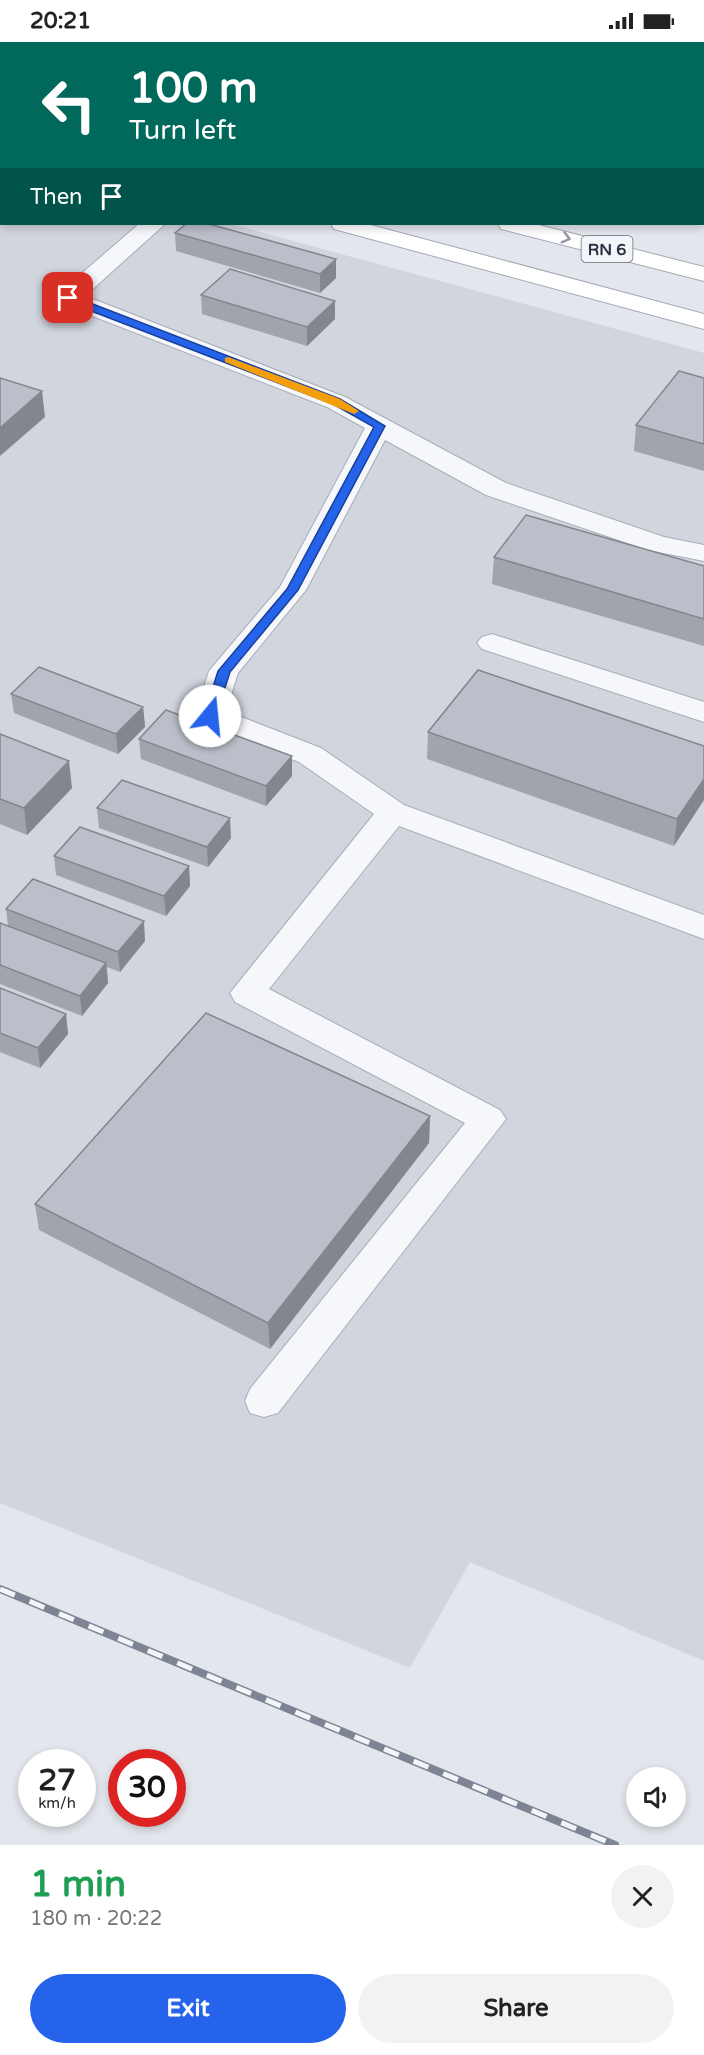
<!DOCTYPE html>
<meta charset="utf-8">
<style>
:root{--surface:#fff;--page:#f2f2f2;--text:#222;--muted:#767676;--accent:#2563eb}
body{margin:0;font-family:"Varela Round",sans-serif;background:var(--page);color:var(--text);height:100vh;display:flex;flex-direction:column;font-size:22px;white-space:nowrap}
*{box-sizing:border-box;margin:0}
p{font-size:20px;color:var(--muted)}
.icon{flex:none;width:33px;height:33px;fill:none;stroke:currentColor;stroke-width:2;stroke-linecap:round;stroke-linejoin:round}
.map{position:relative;height:1803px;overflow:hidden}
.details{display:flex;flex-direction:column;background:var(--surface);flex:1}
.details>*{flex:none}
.hud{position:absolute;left:0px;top:0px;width:705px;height:183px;box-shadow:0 3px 9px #0003;background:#00695c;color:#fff;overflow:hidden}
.controls{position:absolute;left:626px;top:1725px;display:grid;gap:12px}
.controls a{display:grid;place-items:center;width:60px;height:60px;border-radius:50%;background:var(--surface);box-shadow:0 3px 9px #0003;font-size:30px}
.speed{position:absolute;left:18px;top:1707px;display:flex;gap:12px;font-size:30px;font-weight:700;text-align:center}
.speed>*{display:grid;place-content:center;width:78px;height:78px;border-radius:50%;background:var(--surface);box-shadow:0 3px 9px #0003;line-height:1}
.speed small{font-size:15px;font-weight:400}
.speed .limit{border:9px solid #d22;background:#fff;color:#111}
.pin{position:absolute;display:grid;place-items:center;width:51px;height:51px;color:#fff;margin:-26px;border-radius:12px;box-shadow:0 3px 9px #0006}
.me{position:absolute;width:66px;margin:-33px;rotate:17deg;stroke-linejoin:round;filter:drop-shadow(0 0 4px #0008)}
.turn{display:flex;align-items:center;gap:21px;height:126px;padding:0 30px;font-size:27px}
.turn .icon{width:78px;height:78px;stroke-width:2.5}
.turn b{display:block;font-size:42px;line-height:51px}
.then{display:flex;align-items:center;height:57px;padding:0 30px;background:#0003;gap:12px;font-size:22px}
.round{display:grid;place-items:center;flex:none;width:63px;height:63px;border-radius:32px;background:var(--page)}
.overview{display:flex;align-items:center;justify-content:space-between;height:102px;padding:0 30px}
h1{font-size:36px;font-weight:800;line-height:45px;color:#1e9e55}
.action{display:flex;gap:12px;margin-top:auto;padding:12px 30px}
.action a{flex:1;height:69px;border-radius:36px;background:var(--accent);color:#fff;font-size:24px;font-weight:800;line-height:69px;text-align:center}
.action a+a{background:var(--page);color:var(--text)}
.status{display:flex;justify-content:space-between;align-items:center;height:42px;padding:0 30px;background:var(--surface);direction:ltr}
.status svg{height:16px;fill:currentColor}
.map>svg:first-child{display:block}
</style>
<div class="status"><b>20:21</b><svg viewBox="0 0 49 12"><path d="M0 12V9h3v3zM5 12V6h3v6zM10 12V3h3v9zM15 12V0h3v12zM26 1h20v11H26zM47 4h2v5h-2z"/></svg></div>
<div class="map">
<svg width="704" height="1803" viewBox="0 0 704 1803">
<rect width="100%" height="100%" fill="#e3e6ec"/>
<polygon fill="#d1d5de" points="0,118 2,182 231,182 704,311 704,1619 470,1520 410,1626 0,1461"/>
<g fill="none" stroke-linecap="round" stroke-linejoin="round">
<g stroke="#a8adb6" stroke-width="2">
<g id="minor">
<polygon points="66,0 91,0 92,2 67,2"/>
<polygon points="205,0 231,0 232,2 206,2"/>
<polygon points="329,0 352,0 328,2"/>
<polygon points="671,0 697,0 698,2 672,2"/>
<polygon points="139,182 165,182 85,254 345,355 506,441 664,495 704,503 704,519 648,508 486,453 385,398 306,548 238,631 226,669 321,706 404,763 704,873 704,897 399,784 269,947 500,1068 506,1077 278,1371 264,1375 250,1371 245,1359 250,1347 465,1081 235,960 230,951 374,772 299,720 199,681 195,674 209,629 280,545 365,386 327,365 59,261 56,256 59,251"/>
<polygon points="492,592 704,660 704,680 482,607 477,601 482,595"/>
</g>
</g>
<g stroke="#a3aab7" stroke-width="2">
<g id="major">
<rect x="0" y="41" width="2" height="14"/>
<polygon points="0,83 2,84 2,98 0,97"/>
<polygon points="331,182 367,182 704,272 704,287 334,187"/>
<polygon points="498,182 535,182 704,225 704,239 501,187"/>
</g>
</g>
<use href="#minor" fill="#f6f7fa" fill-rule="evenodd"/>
<use href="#major" fill="#fff" fill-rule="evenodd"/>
<g stroke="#7d8595" stroke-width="8">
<polyline id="rail" points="0,1547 615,1803"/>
</g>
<use href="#rail" stroke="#f3f5f9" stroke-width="5" stroke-dasharray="16" stroke-linecap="butt"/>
</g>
<g fill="#a1a4ad">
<rect x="569" y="0" width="90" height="2"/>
<polygon points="175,191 336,236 320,251 176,209"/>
<polygon points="201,253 335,277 307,304 202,272"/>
<polygon points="704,336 704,429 634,409 636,383"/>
<polygon points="494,515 704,524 704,604 492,542"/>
<polygon points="11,652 143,665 145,685 118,712 14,671"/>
<polygon points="428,690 704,704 674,804 427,717"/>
<polygon points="0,692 72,746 27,793 0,782"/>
<polygon points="139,697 292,734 266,764 141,717"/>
<polygon points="97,766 231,796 208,825 99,786"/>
<polygon points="54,814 189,824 190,844 166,874 56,833"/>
<polygon points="6,867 145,899 120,930 107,925 108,941 82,974 0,942 0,881 8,884"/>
<polygon points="0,946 66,972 68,992 40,1026 0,1010"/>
<polygon points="430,1074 429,1101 270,1307 39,1188 35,1162"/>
</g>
<g fill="#83868d">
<polygon points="336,217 336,236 320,251 320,232"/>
<polygon points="335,259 335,277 307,304 307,285"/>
<polygon points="42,349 45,375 0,414 0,386"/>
<polygon points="143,665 145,685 118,712 116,692"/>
<polygon points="292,714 292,734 266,764 266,744"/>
<polygon points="69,719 72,746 27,793 24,766"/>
<polygon points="704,737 704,758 674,804 677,777"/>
<polygon points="230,776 231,796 208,825 207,805"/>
<polygon points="189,824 190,844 166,874 164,854"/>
<polygon points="144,879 145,899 120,930 118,910"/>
<polygon points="106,921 108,941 82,974 80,954"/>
<polygon points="66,972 68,992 40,1026 38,1006"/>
<polygon points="430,1074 429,1101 270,1307 268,1281"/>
</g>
<g fill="#bbbfc9" stroke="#83868d" stroke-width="1.5">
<polygon points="604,0 634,0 605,2"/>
<polygon points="186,182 209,182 336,217 320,232 175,191"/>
<polygon points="230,227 335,259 307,285 201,253"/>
<polygon points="679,329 704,336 704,402 636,383"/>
<polygon points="0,336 42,349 0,386"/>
<polygon points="526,473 704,524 704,577 494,515"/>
<polygon points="39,625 143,665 116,692 11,652"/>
<polygon points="478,628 704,704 704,737 677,777 428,690"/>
<polygon points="166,668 292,714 266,744 139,697"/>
<polygon points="0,692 69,719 24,766 0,757"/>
<polygon points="122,738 230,776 207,805 97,766"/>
<polygon points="80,785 189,824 164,854 54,814"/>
<polygon points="33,837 144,879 118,910 6,867"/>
<polygon points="0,881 106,921 80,954 0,923"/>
<polygon points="0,946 66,972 38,1006 0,991"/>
<polygon points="206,971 430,1074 268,1281 35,1162"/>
</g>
<defs><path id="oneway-chevron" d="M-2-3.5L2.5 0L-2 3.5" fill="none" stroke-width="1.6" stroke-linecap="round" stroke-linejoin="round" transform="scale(1.5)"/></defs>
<use stroke="#9599a2" href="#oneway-chevron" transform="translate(566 196) rotate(15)"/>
<polygon fill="#2563eb" stroke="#184099" stroke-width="1.5" points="65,254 72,254 340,357 385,384 298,548 230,630 215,677 206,677 204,674 218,629 287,547 374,385 333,362 65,259"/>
<polygon fill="#f59e0b" points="228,315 340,357 359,369 354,372 225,320 225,316"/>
<g text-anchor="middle" stroke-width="6" stroke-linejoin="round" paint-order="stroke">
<rect fill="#f3f5f9" stroke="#676d7a" stroke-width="1.5" x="581.5" y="194" width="51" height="26" rx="4.5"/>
<g font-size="16" font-weight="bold" fill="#2b3344">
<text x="607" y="213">RN 6</text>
</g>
</g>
</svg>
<div class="controls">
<a><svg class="icon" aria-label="sound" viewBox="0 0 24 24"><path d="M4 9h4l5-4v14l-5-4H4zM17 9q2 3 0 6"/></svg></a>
</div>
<div class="speed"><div>27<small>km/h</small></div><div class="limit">30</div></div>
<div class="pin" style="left:68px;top:256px;background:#d93025"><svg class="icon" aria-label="arrive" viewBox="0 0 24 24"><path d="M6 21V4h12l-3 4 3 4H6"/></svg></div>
<svg class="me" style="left:210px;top:674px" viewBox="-20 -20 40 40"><circle r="19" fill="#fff"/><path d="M0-13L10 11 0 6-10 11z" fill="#2563eb"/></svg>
<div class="hud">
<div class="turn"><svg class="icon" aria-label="left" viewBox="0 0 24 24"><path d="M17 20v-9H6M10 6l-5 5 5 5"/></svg><div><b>100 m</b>Turn left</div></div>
<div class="then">Then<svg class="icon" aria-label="arrive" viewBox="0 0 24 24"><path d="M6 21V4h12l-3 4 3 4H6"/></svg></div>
</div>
</div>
<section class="details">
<div class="overview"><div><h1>1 min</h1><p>180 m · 20:22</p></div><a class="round"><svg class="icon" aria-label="close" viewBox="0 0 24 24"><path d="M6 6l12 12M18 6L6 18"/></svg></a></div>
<div class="action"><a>Exit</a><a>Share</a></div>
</section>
